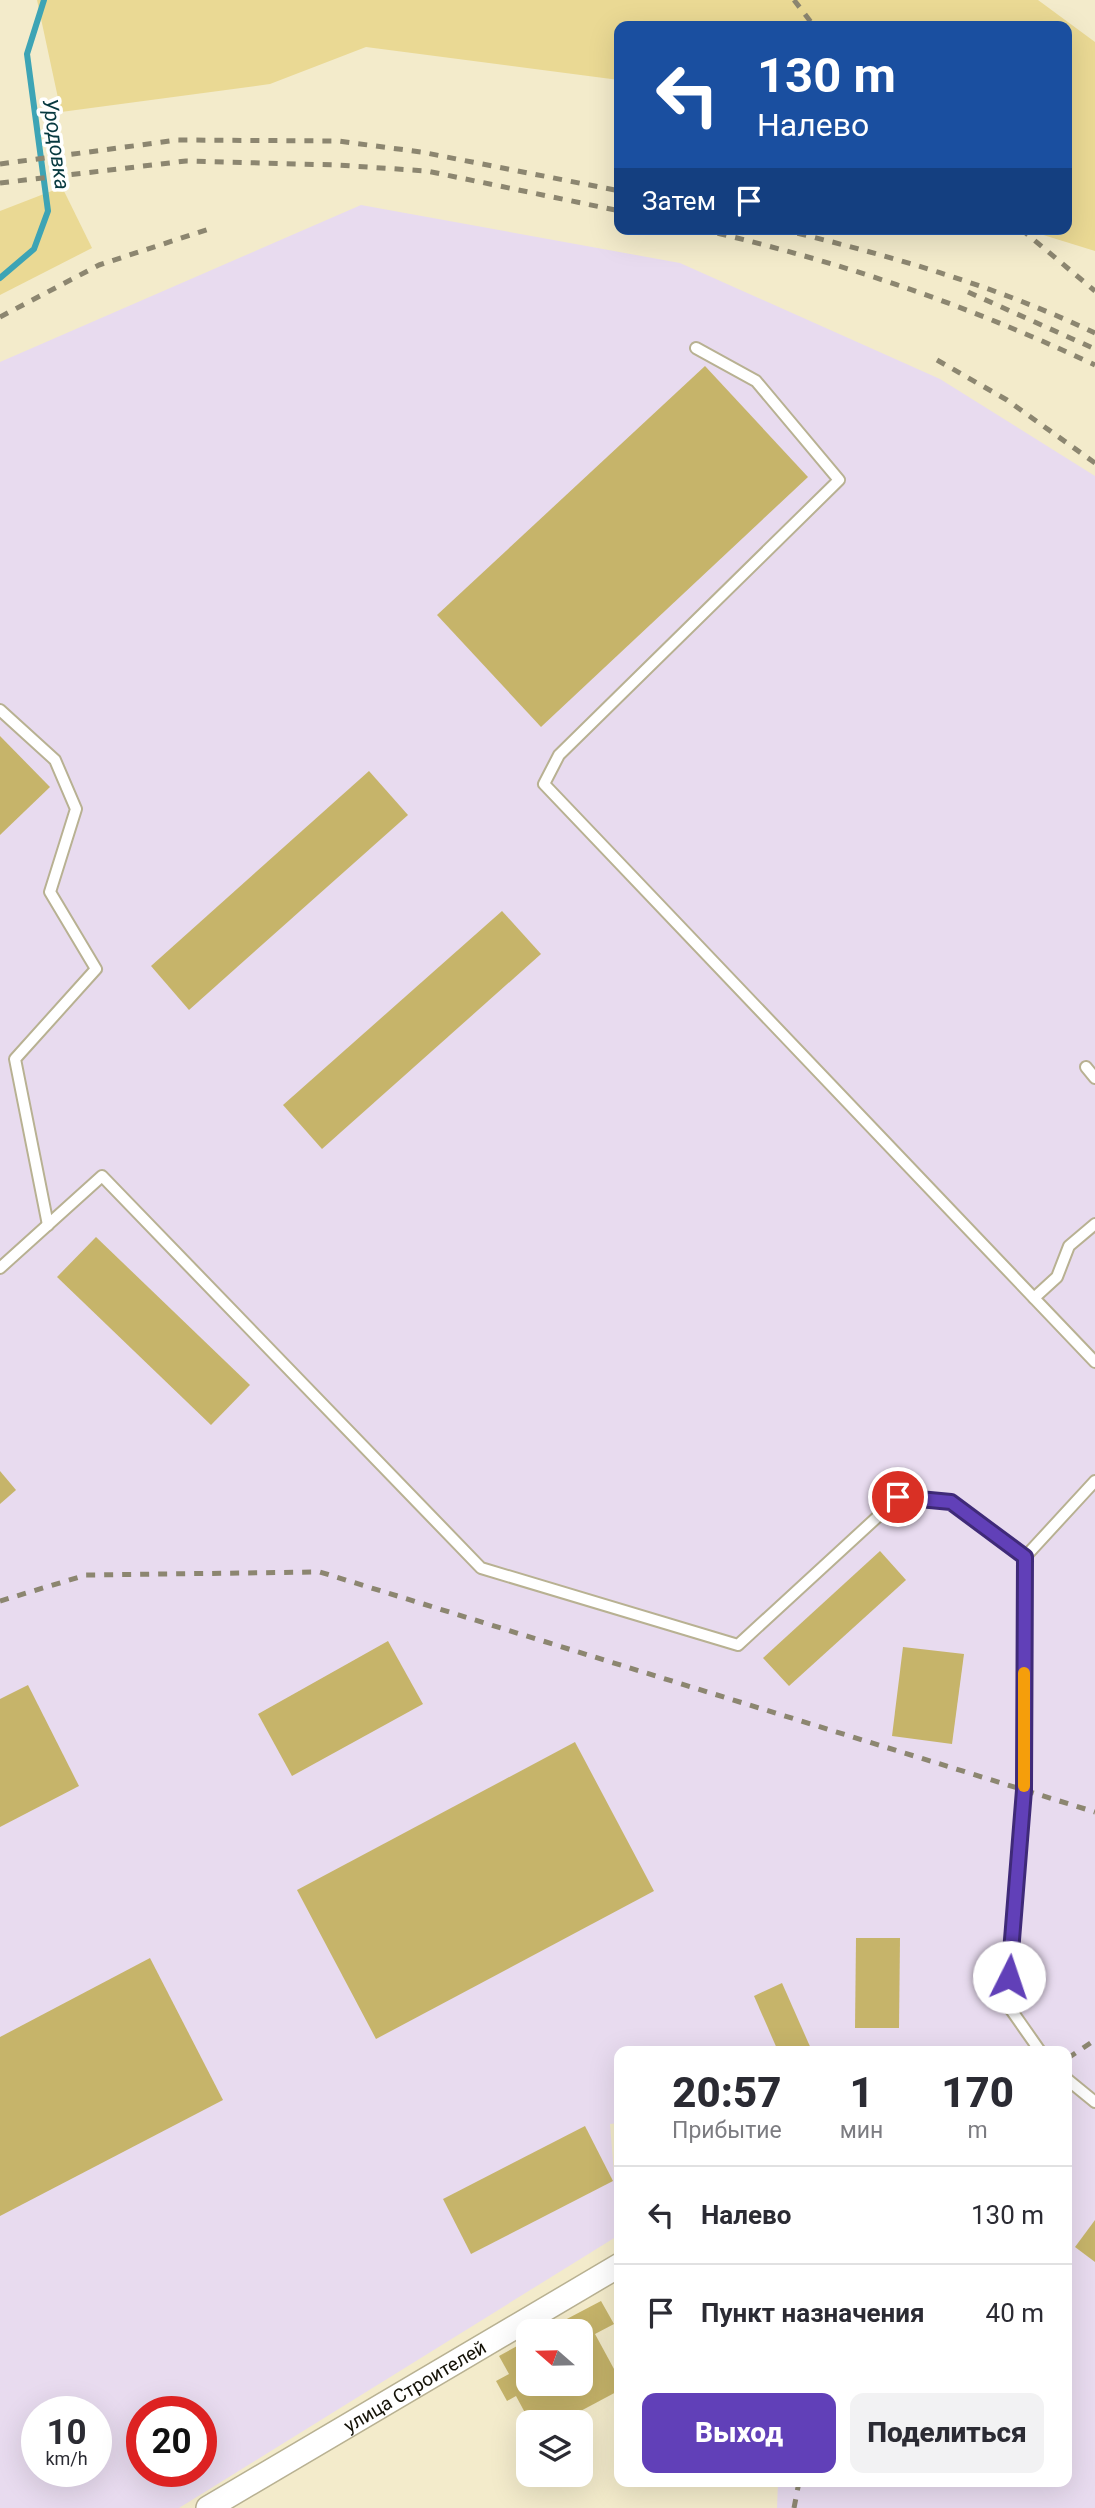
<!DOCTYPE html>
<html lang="ru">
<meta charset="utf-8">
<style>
:root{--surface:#fff;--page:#f2f2f3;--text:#2b2b33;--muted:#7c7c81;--line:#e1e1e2;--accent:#6140b8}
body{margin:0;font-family:Roboto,sans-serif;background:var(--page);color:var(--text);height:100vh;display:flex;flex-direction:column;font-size:26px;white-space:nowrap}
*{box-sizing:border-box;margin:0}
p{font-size:23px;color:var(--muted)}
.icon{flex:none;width:38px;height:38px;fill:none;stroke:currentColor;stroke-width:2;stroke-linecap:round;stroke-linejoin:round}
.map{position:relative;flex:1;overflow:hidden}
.side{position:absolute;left:614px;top:2046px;width:458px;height:441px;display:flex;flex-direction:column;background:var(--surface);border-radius:14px;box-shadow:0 7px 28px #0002}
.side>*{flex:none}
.top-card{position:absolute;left:614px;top:21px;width:458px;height:214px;border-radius:14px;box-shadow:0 7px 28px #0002;background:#1a4fa0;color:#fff;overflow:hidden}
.needle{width:46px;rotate:290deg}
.fabs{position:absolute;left:516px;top:2319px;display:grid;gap:14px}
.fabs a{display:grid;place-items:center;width:77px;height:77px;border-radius:14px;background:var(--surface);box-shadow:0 7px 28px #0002;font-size:35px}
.speed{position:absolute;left:21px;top:2396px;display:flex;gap:14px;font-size:35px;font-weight:700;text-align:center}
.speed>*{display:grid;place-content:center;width:91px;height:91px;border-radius:50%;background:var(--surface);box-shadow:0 7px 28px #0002;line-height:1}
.speed small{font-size:18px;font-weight:400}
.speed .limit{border:10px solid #d22;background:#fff;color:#111}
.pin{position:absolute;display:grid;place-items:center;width:60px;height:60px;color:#fff;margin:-30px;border:4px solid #fff;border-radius:50%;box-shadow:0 2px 7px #0007}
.me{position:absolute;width:77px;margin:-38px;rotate:4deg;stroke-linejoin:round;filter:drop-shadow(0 0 5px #0008)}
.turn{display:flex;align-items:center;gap:24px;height:147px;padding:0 28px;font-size:32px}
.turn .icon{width:91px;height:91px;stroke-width:2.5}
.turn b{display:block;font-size:49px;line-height:60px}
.then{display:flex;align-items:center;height:66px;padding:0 28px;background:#0003;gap:14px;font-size:26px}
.eta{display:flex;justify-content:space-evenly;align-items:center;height:119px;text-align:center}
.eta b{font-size:42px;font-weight:800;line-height:49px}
.primary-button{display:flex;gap:14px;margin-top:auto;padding:14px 28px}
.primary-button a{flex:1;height:80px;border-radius:14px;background:var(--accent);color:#fff;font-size:28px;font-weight:800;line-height:80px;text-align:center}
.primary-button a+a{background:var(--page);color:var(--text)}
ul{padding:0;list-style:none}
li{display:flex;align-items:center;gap:21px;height:98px;padding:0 28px;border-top:2px solid var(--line)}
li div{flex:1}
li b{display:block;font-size:26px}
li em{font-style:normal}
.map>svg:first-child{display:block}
</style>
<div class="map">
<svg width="1095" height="2508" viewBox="0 0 1095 2508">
<rect width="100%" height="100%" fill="#f3ebcb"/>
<path fill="#e8dbef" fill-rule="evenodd" d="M361 205 680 263 940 379 1095 476V2508H777L778 2482H1068V2051H620L619 2123 610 2124 619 2235 179 2508H0V362ZM37 2412H96V2471H37ZM142 2412H201V2471H142Z"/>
<g fill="#ead994">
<polygon points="37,0 1038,0 1095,42 1095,251 1024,229 1068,229 1068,26 620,26 619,80 366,47 270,84 61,112"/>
<polygon points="62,187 92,248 0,295 0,211"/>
</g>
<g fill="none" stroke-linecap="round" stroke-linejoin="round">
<polyline stroke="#3da4b5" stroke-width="6" points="0,278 34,249 48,211 27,54 44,0"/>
</g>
<g fill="#c6b46a">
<polygon points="705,366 808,477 541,727 437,615"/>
<polygon points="0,736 50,787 0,835"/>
<polygon points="369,771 408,815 189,1010 151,966"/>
<polygon points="502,911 541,954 322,1149 283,1105"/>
<polygon points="96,1237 250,1385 211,1425 57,1277"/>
<polygon points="0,1471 16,1490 0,1504"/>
<polygon points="880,1551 906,1580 789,1686 763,1658"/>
<polygon points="388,1641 423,1704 292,1776 258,1714"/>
<polygon points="903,1647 964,1654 952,1744 892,1736"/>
<polygon points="28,1685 79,1786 0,1827 0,1699"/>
<polygon points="575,1742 654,1891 376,2039 297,1890"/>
<polygon points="856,1938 900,1938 899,2028 855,2028"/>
<polygon points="150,1958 223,2100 0,2216 0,2037"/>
<polygon points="782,1983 812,2051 778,2051 754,1996"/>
<polygon points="585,2126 613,2181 471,2254 443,2199"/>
<polygon points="1095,2220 1095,2262 1075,2247"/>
<polygon points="601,2301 614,2324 595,2334 620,2380 620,2390 560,2422 530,2422 516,2396 507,2401 496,2381 509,2374 499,2356 528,2340 528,2384 581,2384 581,2331 544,2331"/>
</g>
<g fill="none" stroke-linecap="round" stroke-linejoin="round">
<g stroke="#b8b192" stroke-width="14">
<g id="lane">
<polyline points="696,348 756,381 839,480 559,755 544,784 1095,1362"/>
<polyline points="0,710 55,760 76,809 50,892 96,969 15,1059 48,1225"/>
<polyline points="1086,1067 1095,1078"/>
<polyline points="0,1268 102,1176 481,1568 738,1645 898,1498 951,1501 1025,1557"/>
<polyline points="1034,1298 1057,1277 1069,1246 1095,1224"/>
<polyline points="1040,2051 1007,2004 1024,1790 1025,1557 1095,1481"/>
<polyline points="1068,2080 1095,2102"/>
</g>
</g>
<g stroke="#b8b192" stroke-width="26">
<g id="street">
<path id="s1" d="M208 2508 620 2265"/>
</g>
</g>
<use href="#lane" stroke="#fff" stroke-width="10"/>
<use href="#street" stroke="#fff" stroke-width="23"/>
<g stroke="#8c8670" stroke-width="5" stroke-dasharray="9 9" stroke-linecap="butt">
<polyline points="794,0 814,26"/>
<polyline points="0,164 177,140 338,141 421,152 620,191"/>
<polyline points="0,183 186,161 337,165 427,171 620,211"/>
<path d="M700 229C841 262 963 303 1095 365"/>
<path d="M780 229C888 255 994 285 1095 333"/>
<polyline points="1021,229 1095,291"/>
<polyline points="968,292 1095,349"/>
<polyline points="0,317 99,265 215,227"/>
<polyline points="937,360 1007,400 1095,463"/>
<polyline points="0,1601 86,1575 320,1572 1095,1812"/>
<polyline points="1068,2058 1095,2040"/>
<polyline points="794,2508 799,2482"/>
</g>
</g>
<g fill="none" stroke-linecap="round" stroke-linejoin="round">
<g stroke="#3f2a78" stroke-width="18">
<polyline id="route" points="898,1497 951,1502 1025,1557 1024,1790 1009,1977"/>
</g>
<use href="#route" stroke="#6140b8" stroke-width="12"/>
<polyline stroke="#f59e0b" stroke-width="12" points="1024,1786 1024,1673"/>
</g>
<g text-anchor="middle" stroke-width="7" stroke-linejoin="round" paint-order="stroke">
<g font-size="19" fill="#131106" stroke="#fff">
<text dy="7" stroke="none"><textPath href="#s1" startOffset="240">улица Строителей</textPath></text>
</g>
<g font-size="21" font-style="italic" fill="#06383f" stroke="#fff">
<text transform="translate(56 144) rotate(82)" y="7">Уродовка</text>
</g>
</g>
</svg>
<div class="fabs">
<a><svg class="needle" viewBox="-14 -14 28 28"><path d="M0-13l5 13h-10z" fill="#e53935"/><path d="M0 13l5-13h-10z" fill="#7c7c81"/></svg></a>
<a><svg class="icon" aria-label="layers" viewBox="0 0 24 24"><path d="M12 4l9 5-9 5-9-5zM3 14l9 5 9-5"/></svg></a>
</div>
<div class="speed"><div>10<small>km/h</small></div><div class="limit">20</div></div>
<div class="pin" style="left:898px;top:1497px;background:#d93025"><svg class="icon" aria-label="arrive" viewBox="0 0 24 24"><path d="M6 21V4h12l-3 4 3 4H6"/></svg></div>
<svg class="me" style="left:1009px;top:1977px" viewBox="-20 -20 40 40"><circle r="19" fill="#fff"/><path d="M0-13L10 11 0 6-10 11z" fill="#6140b8"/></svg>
<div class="top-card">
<div class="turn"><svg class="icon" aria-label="left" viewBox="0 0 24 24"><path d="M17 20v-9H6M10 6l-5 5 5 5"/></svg><div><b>130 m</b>Налево</div></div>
<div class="then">Затем<svg class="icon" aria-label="arrive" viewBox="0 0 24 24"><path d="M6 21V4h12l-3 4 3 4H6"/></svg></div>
</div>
<section class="side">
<div class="eta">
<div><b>20:57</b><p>Прибытие</p></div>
<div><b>1</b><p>мин</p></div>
<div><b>170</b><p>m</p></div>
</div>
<ul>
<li><svg class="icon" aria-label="left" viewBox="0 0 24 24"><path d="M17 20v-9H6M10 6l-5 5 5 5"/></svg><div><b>Налево</b></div><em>130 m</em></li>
<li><svg class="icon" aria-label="arrive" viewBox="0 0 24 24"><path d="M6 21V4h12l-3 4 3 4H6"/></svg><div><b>Пункт назначения</b></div><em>40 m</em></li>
</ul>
<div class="primary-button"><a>Выход</a><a>Поделиться</a></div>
</section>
</div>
